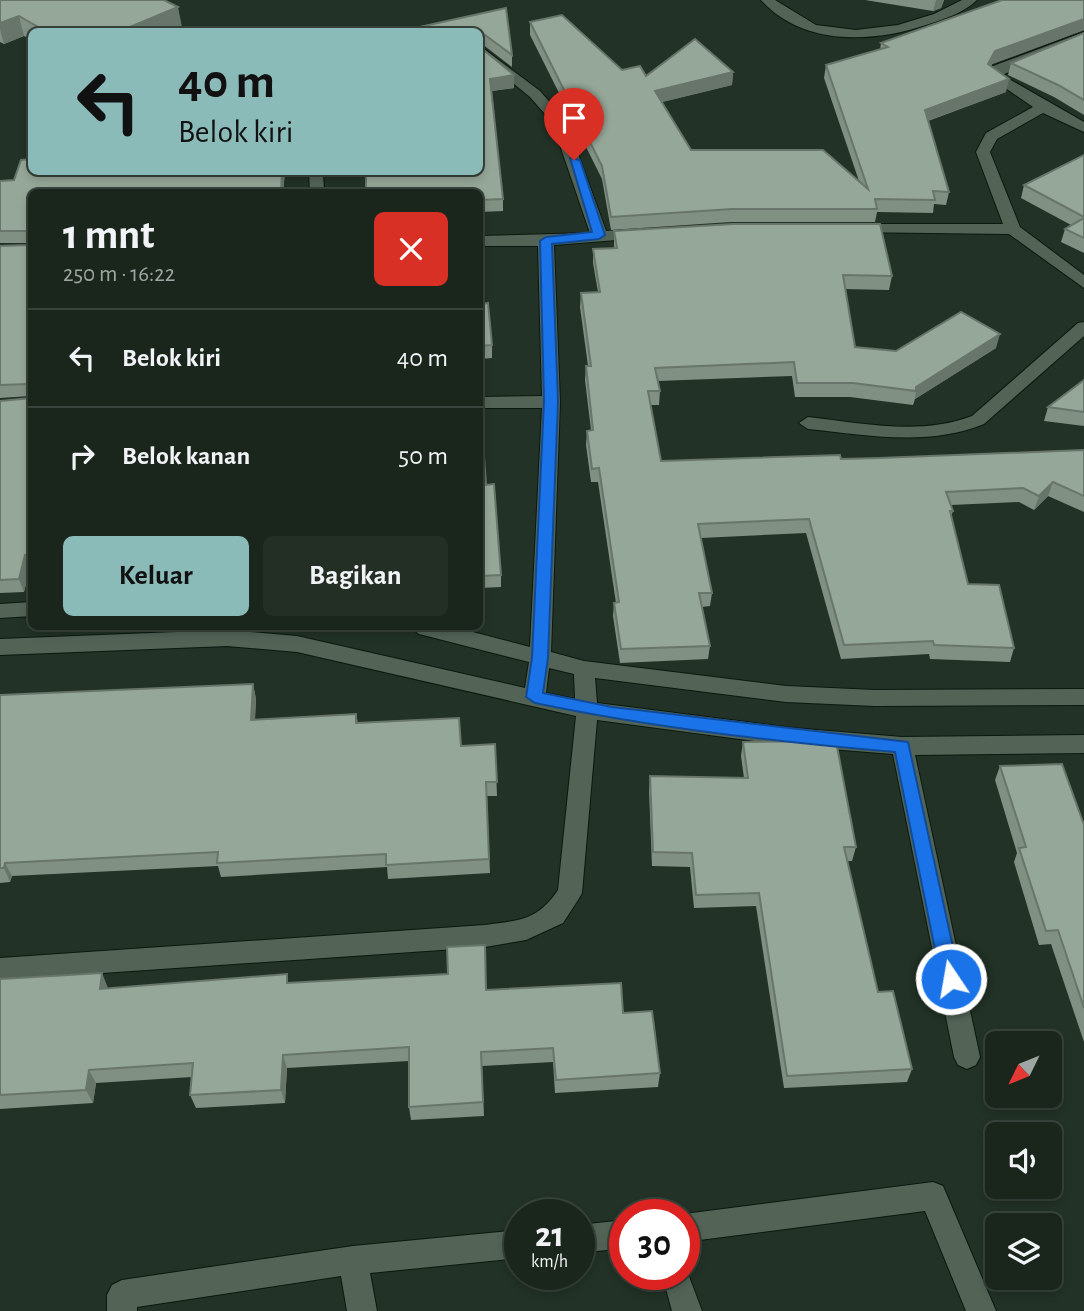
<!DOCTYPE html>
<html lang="id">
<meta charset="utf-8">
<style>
:root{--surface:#1a261c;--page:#232e25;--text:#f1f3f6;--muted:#9fa5a3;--line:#38433b;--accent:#8bbbb9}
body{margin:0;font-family:"Alegreya Sans",sans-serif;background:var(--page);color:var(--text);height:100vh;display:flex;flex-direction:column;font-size:26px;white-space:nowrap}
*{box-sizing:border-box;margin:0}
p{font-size:23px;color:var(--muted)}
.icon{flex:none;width:38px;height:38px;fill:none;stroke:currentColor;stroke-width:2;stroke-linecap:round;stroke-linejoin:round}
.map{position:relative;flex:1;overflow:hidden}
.drawer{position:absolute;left:28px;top:189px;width:455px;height:441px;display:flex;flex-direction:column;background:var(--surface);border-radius:10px;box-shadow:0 4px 10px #0003,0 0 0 2px var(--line)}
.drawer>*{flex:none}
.hud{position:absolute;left:28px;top:28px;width:455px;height:147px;border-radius:10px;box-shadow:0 4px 10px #0003,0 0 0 2px var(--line);background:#8bbbb9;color:#111;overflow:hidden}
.needle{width:46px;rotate:227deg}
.controls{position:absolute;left:985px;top:1031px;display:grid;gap:14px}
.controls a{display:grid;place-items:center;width:77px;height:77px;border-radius:10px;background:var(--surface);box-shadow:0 4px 10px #0003,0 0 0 2px var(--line);font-size:35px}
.speed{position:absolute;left:504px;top:1199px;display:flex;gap:14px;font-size:35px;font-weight:700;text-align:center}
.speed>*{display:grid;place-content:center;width:91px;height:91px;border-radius:50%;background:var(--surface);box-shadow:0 4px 10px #0003,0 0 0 2px var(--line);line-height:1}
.speed small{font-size:18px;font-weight:400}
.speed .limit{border:10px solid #d22;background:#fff;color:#111}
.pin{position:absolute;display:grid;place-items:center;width:60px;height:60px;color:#fff;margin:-72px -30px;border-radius:50% 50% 50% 0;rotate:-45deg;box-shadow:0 0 7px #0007}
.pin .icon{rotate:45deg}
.me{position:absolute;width:77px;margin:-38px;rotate:348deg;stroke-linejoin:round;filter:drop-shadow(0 0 5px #0008)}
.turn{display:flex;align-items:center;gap:24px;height:147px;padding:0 35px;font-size:32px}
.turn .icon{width:91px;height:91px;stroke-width:2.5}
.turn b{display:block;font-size:49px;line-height:60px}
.round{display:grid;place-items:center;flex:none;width:74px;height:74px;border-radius:10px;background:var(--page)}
.overview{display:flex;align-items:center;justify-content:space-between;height:119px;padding:0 35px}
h1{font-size:42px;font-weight:600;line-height:52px}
.primary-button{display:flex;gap:14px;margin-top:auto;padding:14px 35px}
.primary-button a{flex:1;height:80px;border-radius:10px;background:var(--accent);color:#111;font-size:28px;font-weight:600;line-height:80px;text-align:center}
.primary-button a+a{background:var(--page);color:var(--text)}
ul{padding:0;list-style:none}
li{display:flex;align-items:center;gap:21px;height:98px;padding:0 35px;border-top:2px solid var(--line)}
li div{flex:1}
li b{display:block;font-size:26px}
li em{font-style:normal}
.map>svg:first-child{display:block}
</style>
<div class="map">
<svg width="1084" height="1311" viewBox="0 0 1084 1311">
<rect width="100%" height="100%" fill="#223226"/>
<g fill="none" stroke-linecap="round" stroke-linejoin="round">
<g stroke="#0b190f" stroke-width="2">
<path id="service" d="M761 0H775L816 25 856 30 898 25 934 14 962 0H977C965 12 945 19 929 24 874 43 803 47 761 0Z"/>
</g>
<g stroke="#0b190f" stroke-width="2">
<g id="minor">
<polygon points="1084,32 1084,41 1002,75 1084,122 1084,132 1043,113 997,139 990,152 1020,227 1084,275 1084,288 1009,234 850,232 848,229 856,224 1003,224 976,152 986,133 1033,107 988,76 993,66"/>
<path d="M480 46 540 91 566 121 606 231 642 228 650 233 642 238 554 245 560 402 551 652 584 661 786 686 875 690 1084 689V705L875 706 786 702 595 678 597 703 793 728 902 737 1084 735V753L915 755 980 1057 976 1065 967 1069 958 1065 954 1057 893 754 793 746 597 720 582 893 578 900 563 923 526 940 485 947 0 980V958L485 925C520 920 537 921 558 890L576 716 297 652 227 646 0 655V639L227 630 297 636 525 688 529 662 419 634 409 626H450L530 647 542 408H480V397L542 396 538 246H480V236L590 233 552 122 530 97 480 56ZM549 668 574 674 575 699 546 693Z"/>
<polygon points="309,172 323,172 324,192 310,192"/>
<path d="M1084 322V336L984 424C927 447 868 435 808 429L799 423 808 417C862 423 920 436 972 416L1078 323Z"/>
<polygon points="32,602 32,616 0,618 0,604"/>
<polygon points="933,1182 943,1186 996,1311 966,1311 925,1211 684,1242 684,1214"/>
<polygon points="625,1220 625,1248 579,1253 579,1225"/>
<polygon points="520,1230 520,1258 370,1273 377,1311 347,1311 341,1276 137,1307 137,1311 107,1311 107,1295 112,1285 122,1280 353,1246"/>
<polygon points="684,1263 702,1311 672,1311 662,1274 684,1274"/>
</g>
</g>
<use href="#service" fill="#536457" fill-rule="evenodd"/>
<use href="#minor" fill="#536457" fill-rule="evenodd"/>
</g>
<g fill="#809083">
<polygon points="0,0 182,27 170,32 32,32 32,40 24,36 4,44 0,42"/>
<polygon points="865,0 944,0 941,8 933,11"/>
<polygon points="1084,0 1084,30 992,64 991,66 1006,92 928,121 949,192 946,205 934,204 933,213 877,212 875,222 731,222 611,230 602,179 530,35 530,22 622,70 646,76 733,72 732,85 662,102 691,150 859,181 824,78 826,65 880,50 881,43"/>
<polygon points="506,8 512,55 512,67 482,44 480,32"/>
<polygon points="1084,33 1084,115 1054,97 1008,75 1011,63"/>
<polygon points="480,47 514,88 492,91 503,199 503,211 480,212"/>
<polygon points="1084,155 1084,253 1061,242 1065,229 1071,225 1021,198 1024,185"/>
<polygon points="117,172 116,174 187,172 285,172 283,192 32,192 32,567 30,568 24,592 0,593 0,401 31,398 30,396 0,398 0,246 28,245 29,243 0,243 0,181"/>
<polygon points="614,231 892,276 889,290 845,289 855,347 896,351 996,348 915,399 913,405 850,397 795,397 792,376 658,381 660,391 659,405 650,405 661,461 879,458 1084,450 1084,512 1048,496 1034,510 1019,502 951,505 953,511 951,517 968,584 1014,648 1010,662 930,659 929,654 841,659 806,533 701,538 712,593 710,606 702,607 710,646 708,659 620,663 613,616 614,603 616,603 598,482 591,482 586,445 587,431 591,430 585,380 586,366 588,366 580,307 581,293 598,292 593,263 593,249 614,249"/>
<polygon points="480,284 482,304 492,345 492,358 480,359"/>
<polygon points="1084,380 1084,426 1044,421 1048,407"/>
<polygon points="480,456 486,485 501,575 501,587 480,588"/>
<polygon points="253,684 256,699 255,720 356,714 358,723 461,746 495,744 497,796 487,796 490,873 388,879 387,867 221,877 218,866 12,876 10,882 0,883 0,695"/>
<polygon points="743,742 856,847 852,861 847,861 878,992 912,1069 907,1082 784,1088 756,906 694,908 690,867 652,866 649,791 650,776 744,778 741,756"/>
<polygon points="1000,766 1084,825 1084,1042 1051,944 1039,945 1014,862 1017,853 995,780"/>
<polygon points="0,979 108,988 289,983 486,990 623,1013 660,1073 658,1087 555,1093 553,1062 482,1066 484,1116 411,1120 409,1107 409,1061 287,1068 285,1103 196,1108 190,1095 192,1077 96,1083 93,1103 0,1109"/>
</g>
<g fill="#68756a">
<polygon points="936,0 944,0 941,8 933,11"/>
<polygon points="178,7 182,27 170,32 118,32"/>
<polygon points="19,16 24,36 4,44 0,29 0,23"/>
<polygon points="1084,19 1084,30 992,64 985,77 988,64 995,51"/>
<polygon points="481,32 482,44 480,45 480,33"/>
<polygon points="733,72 732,85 654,104 655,91"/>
<polygon points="514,75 514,88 491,91 490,79"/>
<polygon points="1009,79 1006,92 922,123 925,110"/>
<polygon points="282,172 285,172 283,192 281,192"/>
<polygon points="1000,334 996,348 915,399 916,391 916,387"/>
<polygon points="1053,482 1048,496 1034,510 1039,496"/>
<polygon points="25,555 30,568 24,592 19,579"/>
<polygon points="253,684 256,699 254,734 251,720"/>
<polygon points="5,863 12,876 10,882 4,868"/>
<polygon points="102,973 108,988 106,1003 100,989"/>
<polygon points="283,1055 287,1068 285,1103 281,1090"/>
<polygon points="89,1070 96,1083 93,1103 86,1090"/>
</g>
<g fill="#95a798" stroke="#68756a" stroke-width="2">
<polygon points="0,0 164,0 178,7 118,32 47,32 19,16 0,23"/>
<polygon points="1002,0 1084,0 1084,19 995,51 988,64 1009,79 925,110 949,192 933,191 935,200 875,199 877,209 732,209 611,217 602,166 530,22 562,15 622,70 640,66 646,76 695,39 733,72 655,91 691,150 823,150 868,189 826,65 888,47 881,43"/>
<polygon points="506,8 512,55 481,32 480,33 480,32 397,32"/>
<polygon points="1084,33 1084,100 1058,85 1011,63"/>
<polygon points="480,47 514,75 490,79 503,199 480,200 480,192 366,192 366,172 480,172"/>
<polygon points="1084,155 1084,217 1024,185"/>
<polygon points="32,159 32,172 111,172 110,174 187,172 282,172 281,192 32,192 32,554 25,555 19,579 0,580 0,401 31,398 28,384 0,385 0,246 28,245 30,231 0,231 0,181 14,180 21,160"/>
<polygon points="1084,218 1084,238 1065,229"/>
<polygon points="733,224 880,224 892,276 843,275 855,347 896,351 961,312 1000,334 916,387 916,391 853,383 797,383 794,362 655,368 660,391 648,391 661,461 840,455 841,459 879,458 1084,450 1084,496 1053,482 1039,496 1023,488 946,492 953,511 950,511 968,584 999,585 1014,648 934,645 933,641 844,645 809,519 698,524 712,593 699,593 710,646 621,649 614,603 619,602 599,468 592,469 587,431 593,430 586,366 591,366 581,293 600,292 593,249 617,248 614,231"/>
<polygon points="480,284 482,304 488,303 492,345 480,346"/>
<polygon points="1084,380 1084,412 1048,407"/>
<polygon points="480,456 484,456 486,485 494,484 501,575 480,576"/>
<polygon points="253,684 251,720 356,714 356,723 459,718 461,746 495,744 497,782 486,782 489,859 386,865 386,854 217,863 218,852 5,863 4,868 0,868 0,695"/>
<polygon points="836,741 856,847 844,847 878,992 893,991 912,1069 787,1076 759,893 696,895 692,853 653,852 650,776 748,778 743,742"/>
<polygon points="1062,764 1084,825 1084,1008 1058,930 1046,931 1019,848 1026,847 1000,766"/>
<polygon points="485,945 486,990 621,983 623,1013 652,1011 660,1073 556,1080 553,1048 481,1052 483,1102 409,1107 409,1047 283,1055 281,1090 190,1095 193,1063 89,1070 86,1090 0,1095 0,979 102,973 100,989 287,974 287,983 448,974 447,947"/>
</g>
<path fill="#1a73e8" stroke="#114b97" stroke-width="2" d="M570 158 580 160 605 235 599 239 552 244 558 401 548 658 543 693 612 707 908 742 960 979 957 985 951 988 944 985 941 979 895 752C774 742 654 728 535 703L526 697 532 658 544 401 540 241 546 237 592 232Z"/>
</svg>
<div class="controls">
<a><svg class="needle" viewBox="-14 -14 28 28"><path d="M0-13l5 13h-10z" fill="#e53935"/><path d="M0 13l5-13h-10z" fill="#9fa5a3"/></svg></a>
<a><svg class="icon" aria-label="sound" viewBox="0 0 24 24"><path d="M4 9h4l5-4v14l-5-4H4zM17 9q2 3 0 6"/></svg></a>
<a><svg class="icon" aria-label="layers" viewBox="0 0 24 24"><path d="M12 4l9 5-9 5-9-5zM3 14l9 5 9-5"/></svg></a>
</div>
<div class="speed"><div>21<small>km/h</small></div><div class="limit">30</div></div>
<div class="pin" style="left:574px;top:160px;background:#d93025"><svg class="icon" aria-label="arrive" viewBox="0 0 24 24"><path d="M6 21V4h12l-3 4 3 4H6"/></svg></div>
<svg class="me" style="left:951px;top:979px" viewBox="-20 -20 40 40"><circle r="17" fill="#1a73e8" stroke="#fff" stroke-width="3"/><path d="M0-11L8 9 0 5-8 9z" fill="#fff"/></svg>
<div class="hud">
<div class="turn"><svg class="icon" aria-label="left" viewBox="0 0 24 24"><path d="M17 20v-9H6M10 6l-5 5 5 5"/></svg><div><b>40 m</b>Belok kiri</div></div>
</div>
<section class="drawer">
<div class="overview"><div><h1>1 mnt</h1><p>250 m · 16:22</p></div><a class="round" style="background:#d93025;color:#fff"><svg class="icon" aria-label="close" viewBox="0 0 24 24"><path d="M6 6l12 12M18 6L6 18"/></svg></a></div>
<ul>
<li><svg class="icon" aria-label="left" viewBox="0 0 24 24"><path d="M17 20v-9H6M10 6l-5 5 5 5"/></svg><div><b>Belok kiri</b></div><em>40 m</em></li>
<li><svg class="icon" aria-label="right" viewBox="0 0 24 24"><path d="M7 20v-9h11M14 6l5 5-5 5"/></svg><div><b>Belok kanan</b></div><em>50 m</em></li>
</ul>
<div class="primary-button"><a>Keluar</a><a>Bagikan</a></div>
</section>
</div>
